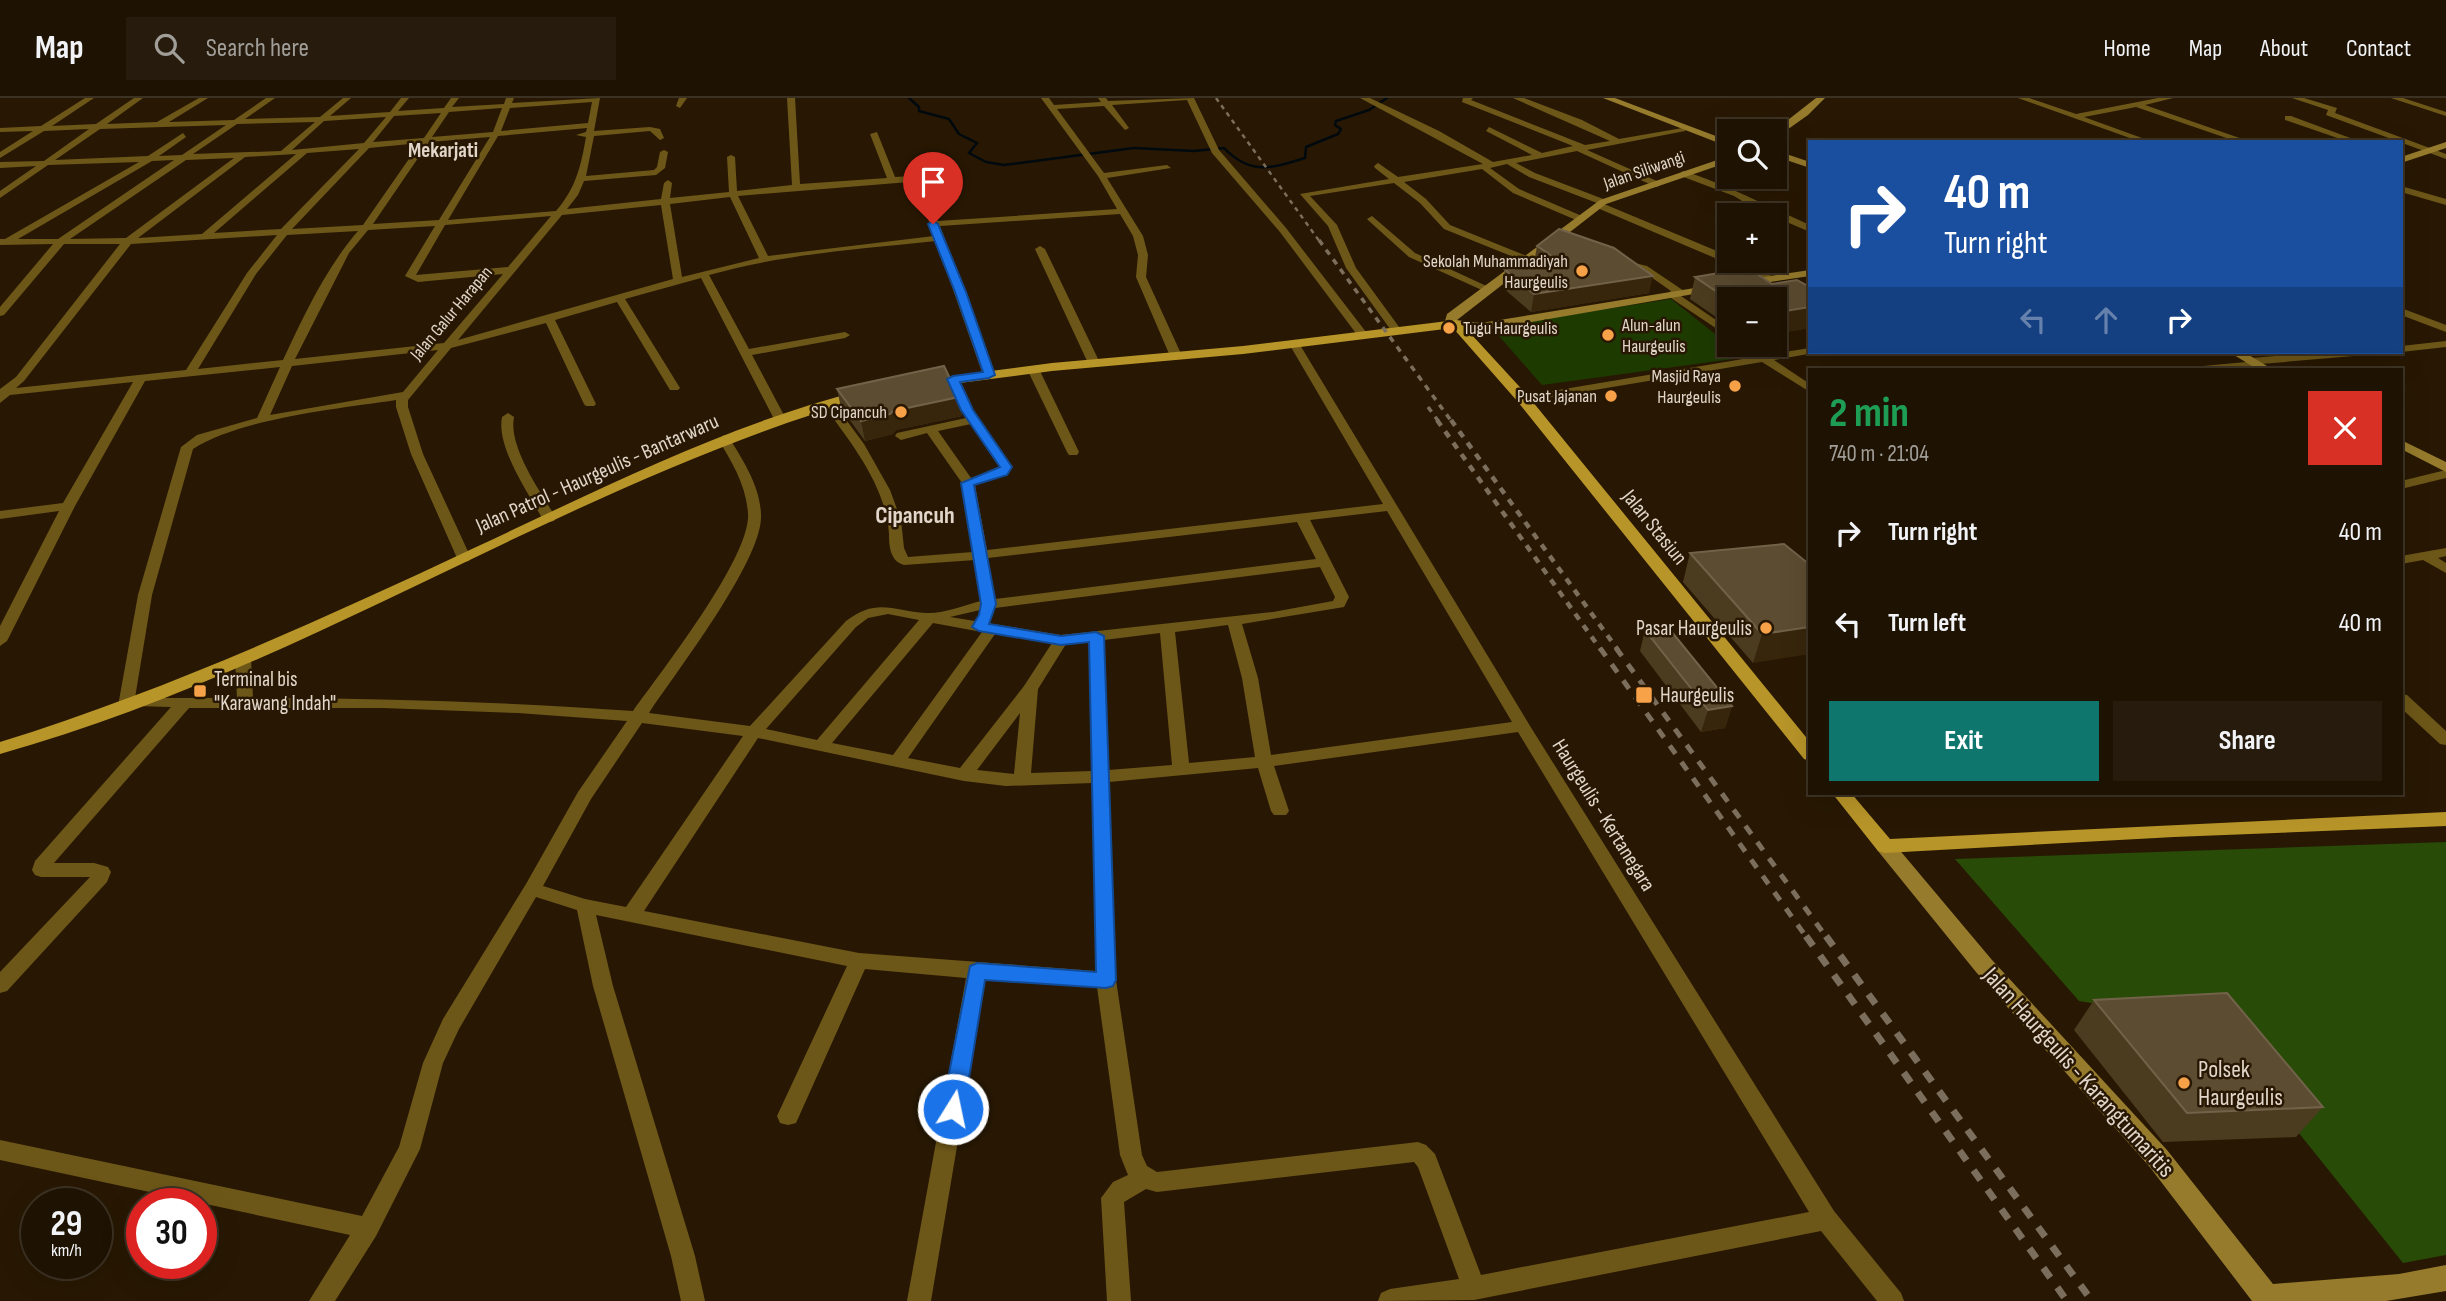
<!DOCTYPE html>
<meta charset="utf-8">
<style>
:root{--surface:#1e1202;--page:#261b0c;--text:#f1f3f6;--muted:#a19e99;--line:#3c3224;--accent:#0f766e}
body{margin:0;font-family:"Sofia Sans Condensed",sans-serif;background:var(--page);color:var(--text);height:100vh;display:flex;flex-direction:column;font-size:26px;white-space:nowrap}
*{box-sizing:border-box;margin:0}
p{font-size:23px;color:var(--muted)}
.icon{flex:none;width:38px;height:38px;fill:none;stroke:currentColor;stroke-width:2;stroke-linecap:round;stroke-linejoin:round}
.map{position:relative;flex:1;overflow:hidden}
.panel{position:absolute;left:1808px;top:270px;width:595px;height:427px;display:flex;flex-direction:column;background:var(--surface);border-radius:0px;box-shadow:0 7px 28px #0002,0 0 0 2px var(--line)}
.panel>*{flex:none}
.top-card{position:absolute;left:1808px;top:42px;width:595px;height:214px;border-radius:0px;box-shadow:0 7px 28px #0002,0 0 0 2px var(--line);background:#1a4fa0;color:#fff;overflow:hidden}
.tools{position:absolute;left:1717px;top:21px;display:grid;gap:14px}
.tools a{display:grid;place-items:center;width:70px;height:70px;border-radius:0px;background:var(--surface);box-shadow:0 7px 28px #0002,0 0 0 2px var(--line);font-size:35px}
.speed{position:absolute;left:21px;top:1090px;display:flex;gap:14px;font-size:35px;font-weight:700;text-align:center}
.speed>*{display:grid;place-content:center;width:91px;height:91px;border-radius:50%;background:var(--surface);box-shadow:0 7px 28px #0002,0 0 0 2px var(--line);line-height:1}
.speed small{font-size:18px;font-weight:400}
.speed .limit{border:10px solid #d22;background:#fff;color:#111}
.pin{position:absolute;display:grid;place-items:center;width:60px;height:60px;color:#fff;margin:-72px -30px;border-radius:50% 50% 50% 0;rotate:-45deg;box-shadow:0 0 7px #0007}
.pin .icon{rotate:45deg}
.me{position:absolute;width:77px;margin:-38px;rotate:10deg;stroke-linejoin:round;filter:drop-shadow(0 0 5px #0008)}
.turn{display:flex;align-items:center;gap:24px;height:147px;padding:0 21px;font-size:32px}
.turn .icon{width:91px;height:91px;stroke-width:2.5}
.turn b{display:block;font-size:49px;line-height:60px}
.lanes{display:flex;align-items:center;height:66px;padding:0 21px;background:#0003;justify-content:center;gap:35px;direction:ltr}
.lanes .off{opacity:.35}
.round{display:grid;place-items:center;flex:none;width:74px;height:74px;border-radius:0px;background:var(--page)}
.summary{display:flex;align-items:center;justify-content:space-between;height:119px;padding:0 21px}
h1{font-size:42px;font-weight:700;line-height:52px;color:#1e9e55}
.button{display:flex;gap:14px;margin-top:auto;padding:14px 21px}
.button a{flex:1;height:80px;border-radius:0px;background:var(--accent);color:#fff;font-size:28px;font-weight:700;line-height:80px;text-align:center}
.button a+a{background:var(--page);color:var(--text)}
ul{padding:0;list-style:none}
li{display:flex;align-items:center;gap:21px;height:91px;padding:0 21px}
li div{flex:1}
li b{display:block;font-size:26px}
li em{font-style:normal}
header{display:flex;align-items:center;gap:42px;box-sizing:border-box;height:98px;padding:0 35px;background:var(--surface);border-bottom:2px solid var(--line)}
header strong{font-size:33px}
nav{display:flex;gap:38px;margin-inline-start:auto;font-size:24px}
.search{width:490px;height:63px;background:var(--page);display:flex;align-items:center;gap:18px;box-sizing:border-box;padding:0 24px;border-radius:0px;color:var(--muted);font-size:26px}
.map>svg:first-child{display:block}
</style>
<header>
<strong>Map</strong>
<div class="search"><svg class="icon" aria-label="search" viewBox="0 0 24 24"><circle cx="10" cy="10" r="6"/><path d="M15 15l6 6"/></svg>Search here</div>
<nav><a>Home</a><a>Map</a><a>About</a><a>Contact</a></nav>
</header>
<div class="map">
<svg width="2446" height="1203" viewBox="0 0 2446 1203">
<rect width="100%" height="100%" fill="#281803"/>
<polygon fill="#1d3b00" points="1671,201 1729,247 1743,254 1740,260 1542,287 1491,229"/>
<polygon fill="#284b07" points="2446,744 2446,1157 2403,1165 2210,924 2079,903 1955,761"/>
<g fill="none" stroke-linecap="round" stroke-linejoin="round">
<path stroke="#00090e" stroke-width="2.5" d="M909 0 919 9V13L949 21 959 36 977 45 969 55 986 64 1004 67 1134 50 1194 53 1224 50C1251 78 1272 70 1305 60L1306 49 1338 36 1341 31 1335 27 1336 23 1369 12 1387 0"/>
<g fill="#6d5718" fill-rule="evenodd">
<path d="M85 0H94L52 28 96 26 134 0H143L107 26 157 24 199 0H208L169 24 234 22 266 0H275L245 21 320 19 343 0H351L330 18 390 14 401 0H409L398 13 444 10 451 0H459L452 9 504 6 506 0H514L512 5 600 0 594 33 650 29 660 31 664 40 660 42 650 33 594 38 586 78 654 72 657 69 660 54 664 52 668 54 665 70 656 77 584 83 578 97 567 111 661 101 664 85 668 82 672 85 670 100 729 94 727 59 731 57 735 59 737 93 792 87 787 0H795L800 86 887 80 870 36 877 34 895 79 911 78 923 84 938 123 1117 111 1098 78 1041 0H1049L1054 7 1101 4 1098 0H1106L1108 3 1194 0 1219 52 1286 130 1366 234V238H1358L1280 134 1212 55 1187 2 1112 7 1129 30 1125 32 1104 8 1057 11 1104 75 1167 67 1171 70 1107 80 1143 138 1148 157 1146 179 1182 258 1180 260 1170 258 1136 179 1138 157 1133 138 1120 116 940 128 995 277 989 280 983 277 936 143C860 151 783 156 709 177L749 251 845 234 850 237 845 240 752 257 786 321 780 325 774 321 701 180 625 201 680 290 678 292H670L617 204 555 222 596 306 594 308H586L584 306 546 225 451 250 408 302V309L423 356 471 460 469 463 464 464 457 460 411 356 396 309V302C337 311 242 320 193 351L152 497 135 600H237L235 561 243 556 251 561 253 600C380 600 506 604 633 613 661 574 752 458 748 415 746 387 732 364 718 341L724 337 728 338C743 362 760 388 761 416 764 461 676 574 649 615L750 628 846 523C877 499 893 513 926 515 943 516 965 507 981 503L975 462 904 467C890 463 889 448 889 436 886 387 850 344 823 306L825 304H833L864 346 890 392 901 422 904 450 908 459 973 454 962 385 927 335 901 342 895 338 897 335 966 320 947 281 953 278 959 281 973 312 1012 369 1006 377 975 387 987 452 1383 406 1288 244 1297 242 1530 628 1834 1113 1901 1195 1904 1203H1877L1821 1133 1474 1202 1378 1203 1381 1195 1390 1191 1459 1181 1418 1069 1414 1064 1157 1094 1146 1091 1124 1104 1131 1203H1107L1101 1100 1113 1084 1128 1077 1120 1057 1097 889 985 882 931 1203H907L966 880 865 871 796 1025 788 1027 780 1025 777 1018 847 868 596 817 613 888 695 1158 705 1203H681L671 1158 593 888 577 812 536 799 459 931 443 965 420 1051 376 1138 335 1203H309L350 1137 0 1062V1042L362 1118 399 1049 423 965 443 921 526 786 578 694 627 623 518 615 383 610H189L54 765H94L108 769 111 774 107 784 7 893 0 895V874L90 779H41L35 777 32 772 35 763 171 609 134 608 126 613 118 608 138 497 181 349 197 337 257 320 280 269 145 283 75 408 7 543 0 548V528L59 413 0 421V413L63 405 133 284 10 297 0 305V291L16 279 120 146H64L4 217 0 218V209L53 146 0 147V141H5L139 64 48 67 0 100V93L36 68 0 70V64L44 63 89 31 44 33 0 60V54L33 33 0 34V30L41 28ZM592 4 588 25 501 33 510 10ZM502 10 493 34 432 39 449 14ZM441 15 424 40 373 44 394 18ZM386 19 364 45 292 52 324 23ZM315 24 281 53 193 56 237 26ZM226 27 182 57 159 58 186 39 183 35 148 58 55 62 100 31ZM587 30 586 34 576 37 586 39C581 68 576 90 556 113L448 122 498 38ZM490 39 439 122 373 126 429 44ZM420 45 363 127 292 131 369 50ZM359 51 281 131 214 135 307 55ZM296 56 202 136 138 140 245 59ZM234 60 126 140 70 141 186 62ZM174 62 58 141H18L152 63ZM909 84 916 87 934 138 768 158 738 98ZM730 99 759 160 682 179 670 106ZM661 107 673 181 458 242 562 117ZM551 118 508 169 416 177 445 127ZM435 128 405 178 418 184 503 176 444 245 295 261 349 155 368 132ZM358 133C326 170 304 217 283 262L198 271 256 176 287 137ZM277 137 247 175 186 272 16 290 24 283 131 146ZM438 252 403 294 270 317 292 268ZM971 326 1000 369 971 380 938 333ZM1387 413 1512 624 1271 657 1258 580 1242 526 1344 509 1349 499 1310 422ZM1297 424 1316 461 995 501 988 460ZM1320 469 1335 499 1333 503 1273 514 1061 537 950 519 980 512 982 517H992L995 510ZM888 516 919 522 817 642 766 631 856 529 868 520ZM933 525 982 534 893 657 832 645ZM1228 527 1242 580 1255 659 1189 665 1175 534ZM1160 535 1172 667 1108 672 1104 542ZM995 536 1052 545 1024 588 960 670 908 660ZM1089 543 1092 673 1031 675 1038 591 1066 546ZM1020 615 1014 676 977 672ZM642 625 743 638 626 809 585 801 543 788 591 701ZM1518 634 1809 1114 1481 1177 1435 1056 1426 1047 1418 1044 1157 1074 1147 1068 1142 1057 1116 882 1109 684 1258 670 1271 713 1274 717H1286L1289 713 1274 668ZM758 640 964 683 1006 688 1092 685 1096 873 859 855 644 813Z"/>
<polygon points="679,0 687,0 680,10 676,8"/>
<polygon points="1360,0 1370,0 1439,33 1493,64 1532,57 1486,33 1489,29 1542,55 1573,48 1462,4 1463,0 1473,0 1471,2 1585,47 1610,43 1513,0 1524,0 1582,22 1619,41 1688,29 1685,33 1587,52 1659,84 1659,88 1656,89 1577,53 1516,65 1535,75 1606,102 1604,106 1729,158 1729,163 1740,163 1778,181 1769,183 1595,109 1597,105 1529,79 1507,66 1490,70 1519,91 1582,118 1582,122 1576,122 1513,95 1482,71 1404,84 1426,101 1450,127 1529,159 1529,163 1526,164 1444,131 1420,105 1394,85 1310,98 1337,127 1356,170 1402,233 1393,235 1346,170 1328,128 1300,96 1389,81 1375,70 1374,68 1378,65 1398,79 1483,66"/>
<polygon points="2018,0 2029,0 2076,16 2158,0 2173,0 2145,7 2251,44 2238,44 2136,9 2084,19 2153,44 2141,44"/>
<polygon points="2292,0 2304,0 2337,10 2335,15 2446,56 2446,61 2326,17 2328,12"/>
<polygon points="2391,0 2403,0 2446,14 2446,18"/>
<polygon points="2285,18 2291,18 2361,44 2349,44 2285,22"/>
<path d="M1684 73C1728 87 1768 109 1810 127V134L1752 109 1734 98 1681 78V74Z"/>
<polygon points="2401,88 2446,101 2446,107 2401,94"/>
<polygon points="1372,118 1415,155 1493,191 1484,193 1409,159 1369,123 1367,121"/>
<polygon points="1040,148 1045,151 1100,265 1098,267 1088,265 1035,151"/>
<polygon points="1618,161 1647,168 1684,193 1685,195 1681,198 1729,231 1729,239 1668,198 1667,196 1671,193 1641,172 1615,166 1615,162"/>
<polygon points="2401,210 2446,227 2446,234 2401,217"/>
<polygon points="2446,243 2446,249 2401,254 2399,254 2401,254 2401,248"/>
<polygon points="1739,247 1751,247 1766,257 1810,250 1810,254 1814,255 1774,262 1810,286 1810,294 1762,264 1523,304 1517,301 1523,298 1755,259"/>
<polygon points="2326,254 2370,254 2365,257 2261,266 2256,269 2197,271 2203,268 2246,264 2251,260"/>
<polygon points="1033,268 1039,271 1079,354 1077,357 1069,357 1067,354 1027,271"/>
<path d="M508 315 514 319C508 349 541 394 556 420L554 423 549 424 542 420C528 394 496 349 502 319Z"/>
<polygon points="2446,372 2446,380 2401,391 2401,383"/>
<polygon points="2446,450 2446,458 2438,460 2446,465 2446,475 2423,462 2401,466 2401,458"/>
<polygon points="2401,596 2407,597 2446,633 2446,647 2440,646 2401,610"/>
</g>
<g fill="#967b2c" fill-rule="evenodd">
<polygon points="1603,0 1615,0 1729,43 1729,49"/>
<polygon points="1816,0 1825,0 1808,17 1774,41 1774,33"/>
<polygon points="2446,44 2446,50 2401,65 2401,59"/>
<polygon points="1774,52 1810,64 1810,70 1774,58"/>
<polygon points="1729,58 1729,64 1606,106 1457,222 1481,225 1713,187 1717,188 1717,192 1468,235 1445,223 1447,216 1600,102"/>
<polygon points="1810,172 1810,178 1744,188 1738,185 1744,182"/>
<polygon points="2229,254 2244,254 2272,271 2257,271"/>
<polygon points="2401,342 2446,364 2446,374 2401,351"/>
<polygon points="1885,741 1892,743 1992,862 2167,1052 2273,1186 2399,1176 2446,1167 2446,1193 2386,1203 2252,1203 2149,1068 1976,874 1878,753 1875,748 1878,743"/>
</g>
<g fill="#b89529" fill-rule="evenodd">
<polygon points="1456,222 1460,224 1528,298 1810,644 1810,663 1804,661 1518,304 1453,230 1243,256 1052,273 929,289 923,285 929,281 1052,265 1243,248"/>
<path d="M860 293 866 297 865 300C566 387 302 572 0 656V644C164 593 319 523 474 450 599 392 725 327 860 293Z"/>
<polygon points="1832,695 1851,695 1890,741 2446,714 2446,728 2174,739 1885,755 1878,753"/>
</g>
<polyline stroke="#7b6e5c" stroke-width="2.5" stroke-dasharray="4.5 4.5" stroke-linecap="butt" points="1216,0 1320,144"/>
<g stroke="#7b6e5c" stroke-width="3.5" stroke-dasharray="6 6" stroke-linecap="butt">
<polyline points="1319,142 1452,324"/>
<polyline points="1428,309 1439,324"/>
</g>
<g stroke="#7b6e5c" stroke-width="4.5" stroke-dasharray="7 7" stroke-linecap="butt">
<polyline points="1437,322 1601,552"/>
<polyline points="1451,322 1618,552"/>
</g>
<g stroke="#7b6e5c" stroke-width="5" stroke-dasharray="10 10" stroke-linecap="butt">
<polyline points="1600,550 1807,840"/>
<polyline points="1616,550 1827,840"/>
</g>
<g stroke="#7b6e5c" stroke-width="7" stroke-dasharray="12 12" stroke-linecap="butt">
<polyline points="1806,838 2067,1203"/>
<polyline points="1826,838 2092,1203"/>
</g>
</g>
<g fill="#4c3c1f">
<polygon points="1537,148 1649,195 1531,214 1503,190 1505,172 1538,168 1534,165"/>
<polygon points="1695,179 1810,189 1810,230 1774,236 1729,201 1729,228 1690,201"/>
<polygon points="837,291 959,299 962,318 896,332 893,336 865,343 841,310"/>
<polygon points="1690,455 1810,467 1753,565 1683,484"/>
<polygon points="1645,532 1732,608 1725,630 1701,634 1640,553"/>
<polygon points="2094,902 2323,1009 2296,1039 2163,1044 2074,932"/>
</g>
<g fill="#37260c">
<polygon points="1653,178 1649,195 1531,214 1534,196"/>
<polygon points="1810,209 1810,230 1774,236 1774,215"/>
<polygon points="959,299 962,318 896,332 893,336 865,343 861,323 893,313"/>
<polygon points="1810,529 1810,556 1753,565 1762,536"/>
<polygon points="1732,608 1725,630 1701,634 1708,612"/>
</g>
<g fill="#5c4c31" stroke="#716249" stroke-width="2">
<polygon points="1559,131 1614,150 1653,178 1534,196 1505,172 1561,164 1537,148"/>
<polygon points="1748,170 1772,186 1797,182 1810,189 1810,209 1774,215 1774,201 1729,202 1695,179"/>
<polygon points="944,268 959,299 893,313 890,316 861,323 837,291"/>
<polygon points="1784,446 1810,467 1810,529 1762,536 1690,455"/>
<polygon points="1667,528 1732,608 1708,612 1645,532"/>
<polygon points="2227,895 2323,1009 2187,1015 2094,902"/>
</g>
<polygon fill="#1a73e8" stroke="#114b97" stroke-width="2" points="933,123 938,126 966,194 995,277 989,280 960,284 973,312 1012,369 1007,377 974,387 996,506 989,526 1061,538 1096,534 1104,538 1116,882 1113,888 1106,890 985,882 964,1011 961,1017 953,1020 945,1017 942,1011 970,868 977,865 1096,874 1089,544 1061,547 979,533 972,529 979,517 981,506 961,385 1000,369 961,312 947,281 953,278 983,274 955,194 928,126"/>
<g fill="#f7a248" stroke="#281803" stroke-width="2.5">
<circle cx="1582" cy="173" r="7"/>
<circle cx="1449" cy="230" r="7"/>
<circle cx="1608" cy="237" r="7"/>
<circle cx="1735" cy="288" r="7"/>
<circle cx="1611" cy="298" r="7"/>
<circle cx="901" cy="314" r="7"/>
<circle cx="1766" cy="530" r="7"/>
<rect x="193" y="586" width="14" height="14" rx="3.5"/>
<rect x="1635" y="588" width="18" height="18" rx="3.5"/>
<circle cx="2184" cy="985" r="7"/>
</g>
<g text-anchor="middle" stroke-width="5" stroke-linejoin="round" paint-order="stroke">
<g font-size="18" fill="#e1d6c9" stroke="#281803">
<text transform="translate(1644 72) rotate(-19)" y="6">Jalan Siliwangi</text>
<text transform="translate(451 215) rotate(-50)" y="6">Jalan Galur Harapan</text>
</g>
<g font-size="18" fill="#e1d6c9" stroke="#281803" text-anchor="end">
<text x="1568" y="169">Sekolah Muhammadiyah<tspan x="1568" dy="21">Haurgeulis</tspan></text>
<text x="1622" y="233" text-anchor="start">Alun-alun<tspan x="1622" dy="21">Haurgeulis</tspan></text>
<text x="1463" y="236" text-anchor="start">Tugu Haurgeulis</text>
<text x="1721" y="284">Masjid Raya<tspan x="1721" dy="21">Haurgeulis</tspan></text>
<text x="1597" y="304">Pusat Jajanan</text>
<text x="887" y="320">SD Cipancuh</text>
</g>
<g font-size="21" font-weight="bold" fill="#e1d6c9" stroke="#281803">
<text x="443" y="59">Mekarjati</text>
</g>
<g font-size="21" fill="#e1d6c9" stroke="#281803">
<text transform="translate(597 375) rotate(-24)" y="7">Jalan Patrol - Haurgeulis - Bantarwaru</text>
<text transform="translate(1655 429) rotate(51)" y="7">Jalan Stasiun</text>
<text transform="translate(1604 717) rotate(58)" y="7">Haurgeulis - Kertanegara</text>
</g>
<g font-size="21" fill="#e1d6c9" stroke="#281803" text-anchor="start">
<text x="1752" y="537" text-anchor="end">Pasar Haurgeulis</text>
<text x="214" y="588">Terminal bis<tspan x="214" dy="24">"Karawang Indah"</tspan></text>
<text x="1660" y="604">Haurgeulis</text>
</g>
<g font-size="24" font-weight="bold" fill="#e1d6c9" stroke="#281803">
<text x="915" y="425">Cipancuh</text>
</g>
<g font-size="24" fill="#e1d6c9" stroke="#281803" text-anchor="start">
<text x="2198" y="979">Polsek<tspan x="2198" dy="28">Haurgeulis</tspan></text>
</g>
<g font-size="24" fill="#e1d6c9" stroke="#281803">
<text transform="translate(2079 974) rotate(48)" y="8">Jalan Haurgeulis - Karangtumaritis</text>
</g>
</g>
</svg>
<div class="tools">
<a><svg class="icon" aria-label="search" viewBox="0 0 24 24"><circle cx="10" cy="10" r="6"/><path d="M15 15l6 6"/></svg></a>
<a>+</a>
<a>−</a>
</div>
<div class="speed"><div>29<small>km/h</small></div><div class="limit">30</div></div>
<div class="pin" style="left:933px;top:126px;background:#d93025"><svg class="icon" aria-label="arrive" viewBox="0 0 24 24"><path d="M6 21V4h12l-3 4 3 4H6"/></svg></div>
<svg class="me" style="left:953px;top:1011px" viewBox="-20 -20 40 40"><circle r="17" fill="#1a73e8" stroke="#fff" stroke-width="3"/><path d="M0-11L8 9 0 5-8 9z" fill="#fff"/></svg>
<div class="top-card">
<div class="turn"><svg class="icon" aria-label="right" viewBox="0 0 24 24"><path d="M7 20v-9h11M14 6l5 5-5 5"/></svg><div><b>40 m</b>Turn right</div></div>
<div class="lanes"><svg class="icon off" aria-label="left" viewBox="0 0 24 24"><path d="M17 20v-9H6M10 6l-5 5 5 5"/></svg><svg class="icon off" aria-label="ahead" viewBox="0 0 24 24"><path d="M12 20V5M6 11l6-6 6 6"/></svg><svg class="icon" aria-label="right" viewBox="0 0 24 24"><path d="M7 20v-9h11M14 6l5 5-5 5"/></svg></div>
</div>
<section class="panel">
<div class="summary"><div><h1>2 min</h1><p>740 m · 21:04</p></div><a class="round" style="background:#d93025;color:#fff"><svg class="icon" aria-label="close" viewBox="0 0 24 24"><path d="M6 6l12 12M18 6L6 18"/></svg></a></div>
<ul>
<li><svg class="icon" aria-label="right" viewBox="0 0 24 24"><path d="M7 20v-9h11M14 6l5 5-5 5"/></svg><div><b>Turn right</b></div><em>40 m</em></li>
<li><svg class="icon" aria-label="left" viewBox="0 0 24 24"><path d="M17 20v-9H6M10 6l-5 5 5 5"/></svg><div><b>Turn left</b></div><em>40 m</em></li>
</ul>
<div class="button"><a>Exit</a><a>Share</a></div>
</section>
</div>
